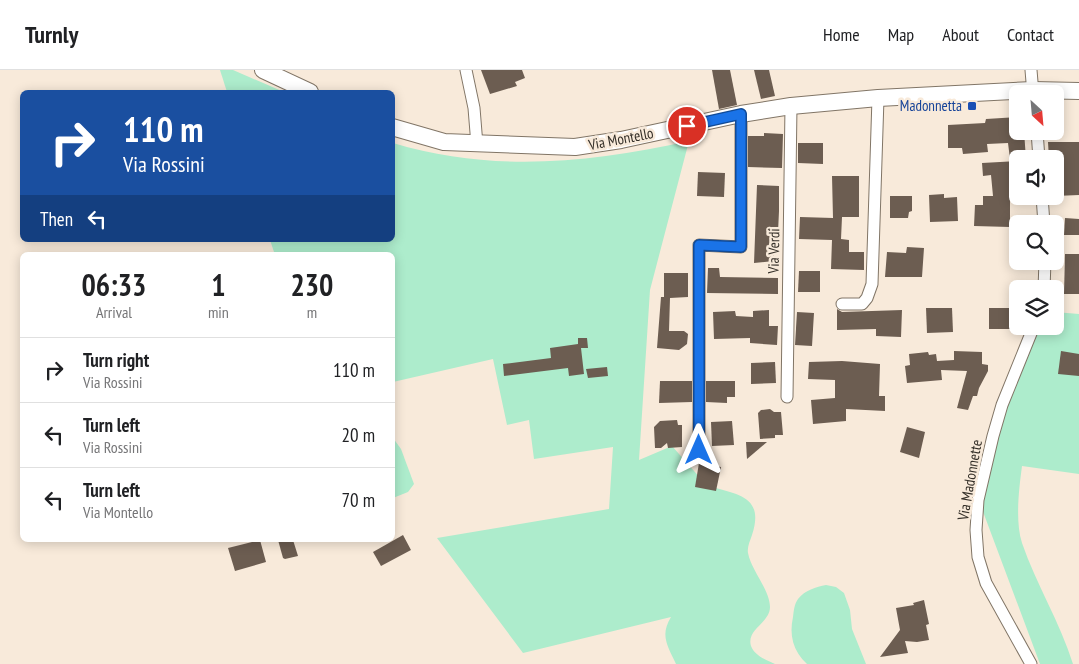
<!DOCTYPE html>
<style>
:root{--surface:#fff;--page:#f2f2f2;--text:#202124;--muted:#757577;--line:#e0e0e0}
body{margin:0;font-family:"PT Sans Narrow",sans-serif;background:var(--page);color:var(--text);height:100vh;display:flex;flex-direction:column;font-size:19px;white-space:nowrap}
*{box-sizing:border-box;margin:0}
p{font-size:16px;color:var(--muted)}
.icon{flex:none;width:28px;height:28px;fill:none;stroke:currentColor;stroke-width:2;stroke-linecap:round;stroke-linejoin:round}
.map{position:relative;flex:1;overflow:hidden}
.sheet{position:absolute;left:20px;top:182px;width:375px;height:290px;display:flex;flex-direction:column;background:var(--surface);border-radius:8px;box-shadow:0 2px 12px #0003}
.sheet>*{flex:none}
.banner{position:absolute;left:20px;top:20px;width:375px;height:152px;border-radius:8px;box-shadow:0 2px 12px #0003;background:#1a4fa0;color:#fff;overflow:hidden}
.needle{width:32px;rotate:154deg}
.buttons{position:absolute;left:1009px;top:15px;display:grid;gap:10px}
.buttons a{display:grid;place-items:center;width:55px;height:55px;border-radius:8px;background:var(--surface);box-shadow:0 2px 12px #0003;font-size:25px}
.pin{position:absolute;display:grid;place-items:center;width:42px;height:42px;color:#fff;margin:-21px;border:2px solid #fff;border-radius:50%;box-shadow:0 1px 5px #0007}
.me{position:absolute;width:55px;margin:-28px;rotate:0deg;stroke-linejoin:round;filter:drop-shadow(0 0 4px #0008)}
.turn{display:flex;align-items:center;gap:18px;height:105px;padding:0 20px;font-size:22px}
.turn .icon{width:65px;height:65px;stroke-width:2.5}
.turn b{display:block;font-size:35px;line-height:42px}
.then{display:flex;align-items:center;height:48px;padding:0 20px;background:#0003;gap:10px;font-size:19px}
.eta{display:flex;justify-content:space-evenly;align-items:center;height:85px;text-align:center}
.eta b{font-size:30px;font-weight:800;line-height:35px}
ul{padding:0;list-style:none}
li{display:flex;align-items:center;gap:15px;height:65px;padding:0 20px;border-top:1px solid var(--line)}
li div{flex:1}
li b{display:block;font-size:19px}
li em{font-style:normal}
header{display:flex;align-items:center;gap:30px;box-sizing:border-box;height:70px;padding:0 25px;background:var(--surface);border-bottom:1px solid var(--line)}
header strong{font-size:24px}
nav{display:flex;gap:28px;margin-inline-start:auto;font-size:18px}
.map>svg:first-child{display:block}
</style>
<header>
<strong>Turnly</strong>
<nav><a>Home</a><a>Map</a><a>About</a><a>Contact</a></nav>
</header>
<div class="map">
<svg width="1079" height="594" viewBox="0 0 1079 594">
<rect width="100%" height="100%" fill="#f8eada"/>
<g fill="#adeccc">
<polygon points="220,0 233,0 284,22 227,22"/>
<path d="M689 71 650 220 639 390 672 376 709 418 712 417C741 425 764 428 752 465 750 471 747 477 748 483 751 500 770 520 770 537 770 553 746 559 751 576 755 586 766 590 775 594H676C667 575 660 565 671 547L523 583 437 468 609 439 613 377 534 389 529 350 507 355 493 289 393 312 392 185H275L270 170H392L393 73C493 103 588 93 689 71Z"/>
<path d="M1055 242 1079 244V404L1022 396C1019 419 1015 451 1022 473 1036 514 1060 552 1073 594H1040L982 439 998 363 1014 311 1037 256H1055Z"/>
<polygon points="393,368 401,379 414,414 408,422 393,428"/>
<path d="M826 515 836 517 844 523 850 540 852 559 866 594H807C793 581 789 565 793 547 794 540 794 535 798 529 805 520 816 517 826 515Z"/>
</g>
<g fill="#6c5d51">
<polygon points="481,0 522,0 525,8 515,12 517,16 490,24"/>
<polygon points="712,0 730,0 737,35 719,39"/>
<polygon points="754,0 769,0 775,26 761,29"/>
<polygon points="1018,47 1018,61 1024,61 1026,89 1010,89 1008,73 987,74 988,82 963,84 962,78 948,78 948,55 985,53 986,49"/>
<polygon points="764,63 783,64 782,98 748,97 748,66 764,66"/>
<polygon points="1048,72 1079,72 1079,125 1055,126 1055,89 1049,89"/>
<polygon points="798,73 823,73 823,94 798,93"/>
<polygon points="1018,91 1018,112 1010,113 1010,157 974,156 975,135 983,135 983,126 993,126 991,105 983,106 982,93"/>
<polygon points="698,102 725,103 724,127 697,126"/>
<polygon points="832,106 859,106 859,147 842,147 841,169 849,170 849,182 864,182 864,200 831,199 832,170 799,169 800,147 833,148"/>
<polygon points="757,115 779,116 779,141 777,184 774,185 774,191 754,193"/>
<polygon points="944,124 944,128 957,127 958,151 930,152 929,125"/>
<polygon points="890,126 912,126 912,141 909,142 908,148 890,148"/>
<polygon points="1065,148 1079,149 1079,165 1064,165"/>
<polygon points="907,177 924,178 922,207 885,207 887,182 906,183"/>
<polygon points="1065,184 1079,184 1079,224 1064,224"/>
<polygon points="708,198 719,198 720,207 778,208 778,224 707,223"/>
<polygon points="799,201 820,201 820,222 798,222"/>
<polygon points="664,203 688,203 688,227 670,228 669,261 684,261 688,264 687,274 679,280 657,278 661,227 664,227"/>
<polygon points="926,238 952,238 953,262 927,263"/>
<rect x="989" y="238" width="23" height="21"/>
<polygon points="837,239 842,242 902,240 901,267 876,266 876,259 837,260"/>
<polygon points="769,240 769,256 778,256 777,275 750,273 750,268 714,269 713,242 735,241 736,246 753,247 753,241"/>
<polygon points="797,242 814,243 812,276 795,275"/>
<polygon points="578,268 587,268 588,278 581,278 584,304 569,306 568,298 504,306 503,294 551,288 550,278 578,274"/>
<polygon points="954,281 982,282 982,294 988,295 988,301 979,318 977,326 973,326 968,340 957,338 967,301 941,300 942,310 907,313 905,296 910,295 909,284 928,282 929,285 936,284 937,291 954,290"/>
<polygon points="1061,281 1079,284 1079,306 1058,304"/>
<polygon points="842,291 880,294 879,326 885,326 885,341 846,339 846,351 813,354 811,330 835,328 835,310 808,309 809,292"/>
<polygon points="775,292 776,313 751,314 751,293"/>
<polygon points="607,297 608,306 588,308 586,299"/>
<polygon points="660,311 692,311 692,332 659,333"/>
<polygon points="706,311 735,311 735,327 727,327 727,333 706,332"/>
<polygon points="770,339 774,342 781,342 783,365 775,365 775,368 760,369 758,343 761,340"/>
<polygon points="677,350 678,355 682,355 682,377 668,378 667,373 661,378 655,378 654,357 660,351"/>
<polygon points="732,351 734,375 712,376 711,352"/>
<polygon points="907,357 925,362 919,388 900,382"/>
<polygon points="746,372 767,372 747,389"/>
<polygon points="699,393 721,397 716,421 695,417"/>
<polygon points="403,465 411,480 381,496 373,482"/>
<polygon points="260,470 266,492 235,501 228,478"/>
<polygon points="278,470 293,470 298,486 285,489 283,488"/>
<polygon points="924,530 929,554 926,555 929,570 917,572 905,571 908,583 880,587 900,560 896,538 914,535 913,533"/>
</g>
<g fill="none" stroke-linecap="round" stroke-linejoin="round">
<g stroke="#817566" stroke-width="13">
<g id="street">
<polyline points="466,0 474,38 477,75"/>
<polyline points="1031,0 1033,24"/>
<polyline points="1037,61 1039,89"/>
<polyline points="1042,126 1044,154"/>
<polyline points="1044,219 1045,191"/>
<polyline points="842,234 862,234 867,228 872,214 878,28"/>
<polyline points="787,327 791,36"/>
<polyline points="699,380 699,175 741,177 741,44"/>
<polyline points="1031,594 986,513 978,487 976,460 978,430 993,366 1002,335 1034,256"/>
</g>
</g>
<g stroke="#817566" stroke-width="18">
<g id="secondary">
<polyline points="263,0 310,22"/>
<polyline points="392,57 444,72 575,77 621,70 741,44 791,36 878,28 1033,20 1079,21"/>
</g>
</g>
<use href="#street" stroke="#fff" stroke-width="11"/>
<use href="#secondary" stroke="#fff" stroke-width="16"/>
</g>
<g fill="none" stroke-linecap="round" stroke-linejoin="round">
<g stroke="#114b97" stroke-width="12">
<polyline id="route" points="687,56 741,44 741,177 699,175 699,380"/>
</g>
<use href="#route" stroke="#1a73e8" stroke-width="9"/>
</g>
<rect fill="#1a4fb4" stroke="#f8eada" stroke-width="2" x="967" y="31" width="10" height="10" rx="2.5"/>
<g text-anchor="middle" stroke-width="5" stroke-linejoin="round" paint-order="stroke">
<g font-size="15" fill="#164399" stroke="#f8eada" text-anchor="end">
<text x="962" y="41">Madonnetta</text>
</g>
<g font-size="15" fill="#342f28" stroke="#f8eada">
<text transform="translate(621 69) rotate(-11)" y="5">Via Montello</text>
<text transform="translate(774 181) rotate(-89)" y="5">Via Verdi</text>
<text transform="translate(970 410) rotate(-80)" y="5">Via Madonnette</text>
</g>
</g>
</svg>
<div class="buttons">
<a><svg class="needle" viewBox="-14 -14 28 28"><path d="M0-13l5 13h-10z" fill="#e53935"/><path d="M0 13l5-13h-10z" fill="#757577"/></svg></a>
<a><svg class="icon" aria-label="sound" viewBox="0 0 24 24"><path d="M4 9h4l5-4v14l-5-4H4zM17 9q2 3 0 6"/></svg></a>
<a><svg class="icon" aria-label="search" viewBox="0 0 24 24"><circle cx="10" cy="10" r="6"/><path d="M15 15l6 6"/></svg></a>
<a><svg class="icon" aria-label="layers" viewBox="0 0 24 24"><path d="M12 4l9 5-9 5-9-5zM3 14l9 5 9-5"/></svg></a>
</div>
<div class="pin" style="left:687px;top:56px;background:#d93025"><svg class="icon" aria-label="arrive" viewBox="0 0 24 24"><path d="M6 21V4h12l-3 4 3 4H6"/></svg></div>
<svg class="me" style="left:699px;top:380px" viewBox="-20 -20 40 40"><path d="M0-17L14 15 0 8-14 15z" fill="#1a73e8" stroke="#fff" stroke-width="4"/></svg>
<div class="banner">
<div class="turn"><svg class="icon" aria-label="right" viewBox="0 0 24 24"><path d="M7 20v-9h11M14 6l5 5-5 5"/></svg><div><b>110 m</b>Via Rossini</div></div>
<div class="then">Then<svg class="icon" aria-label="left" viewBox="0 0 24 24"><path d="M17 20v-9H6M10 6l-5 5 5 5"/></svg></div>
</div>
<section class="sheet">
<div class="eta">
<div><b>06:33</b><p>Arrival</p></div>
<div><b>1</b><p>min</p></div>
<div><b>230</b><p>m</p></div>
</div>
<ul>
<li><svg class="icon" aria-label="right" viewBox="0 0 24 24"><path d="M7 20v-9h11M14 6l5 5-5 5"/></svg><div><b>Turn right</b><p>Via Rossini</p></div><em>110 m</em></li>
<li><svg class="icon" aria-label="left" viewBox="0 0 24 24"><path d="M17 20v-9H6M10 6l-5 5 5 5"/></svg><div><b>Turn left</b><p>Via Rossini</p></div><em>20 m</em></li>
<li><svg class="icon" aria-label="left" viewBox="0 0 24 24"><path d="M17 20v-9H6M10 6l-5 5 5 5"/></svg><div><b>Turn left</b><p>Via Montello</p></div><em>70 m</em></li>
</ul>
</section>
</div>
